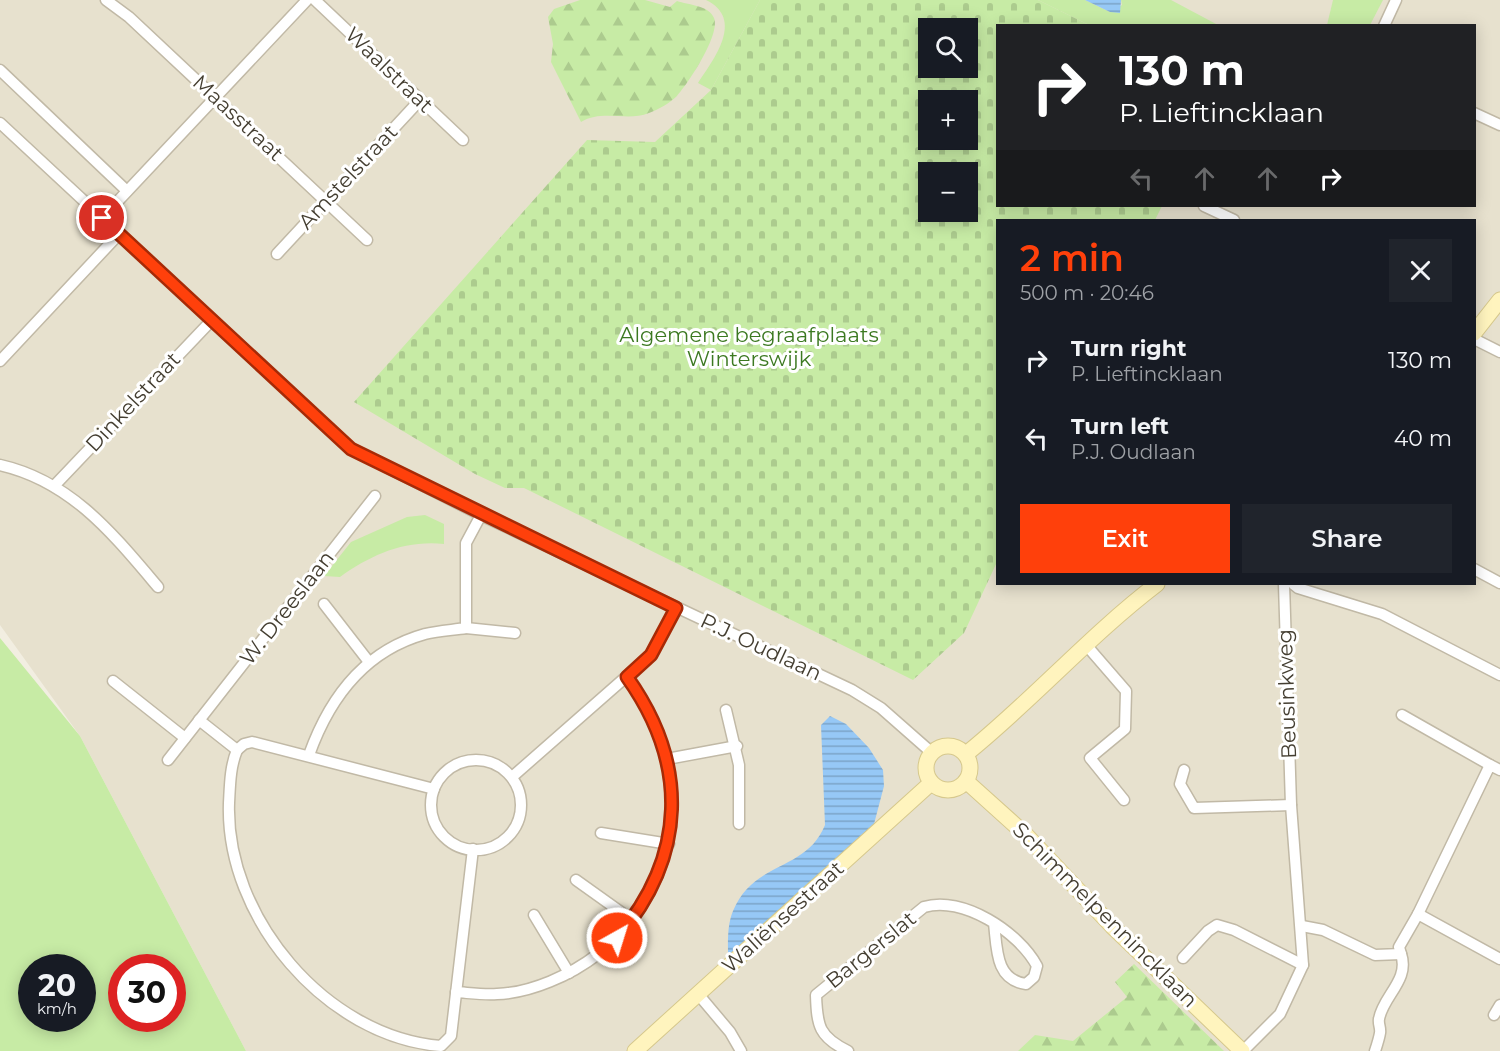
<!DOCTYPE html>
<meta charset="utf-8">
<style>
:root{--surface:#171b24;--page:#20242c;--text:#f1f3f6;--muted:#9ea1a6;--accent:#ff400b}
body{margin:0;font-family:Montserrat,sans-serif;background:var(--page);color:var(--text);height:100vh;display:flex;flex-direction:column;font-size:22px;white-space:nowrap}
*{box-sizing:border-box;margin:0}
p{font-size:20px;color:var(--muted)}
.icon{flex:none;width:33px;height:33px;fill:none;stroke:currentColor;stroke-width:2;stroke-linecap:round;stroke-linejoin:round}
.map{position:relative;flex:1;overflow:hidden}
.sheet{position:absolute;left:996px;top:219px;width:480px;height:366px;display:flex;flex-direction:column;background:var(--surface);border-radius:0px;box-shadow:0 3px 15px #0003}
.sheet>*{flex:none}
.banner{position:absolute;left:996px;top:24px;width:480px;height:183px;border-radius:0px;box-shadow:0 3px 15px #0003;background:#202124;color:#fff;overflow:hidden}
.buttons{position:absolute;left:918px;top:18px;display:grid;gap:12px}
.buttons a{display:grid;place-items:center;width:60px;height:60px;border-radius:0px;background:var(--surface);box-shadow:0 3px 15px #0003;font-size:30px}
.speed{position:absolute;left:18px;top:954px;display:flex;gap:12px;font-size:30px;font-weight:700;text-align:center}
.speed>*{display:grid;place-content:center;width:78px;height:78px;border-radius:50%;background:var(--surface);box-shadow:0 3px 15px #0003;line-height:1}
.speed small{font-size:15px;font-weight:400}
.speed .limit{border:9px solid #d22;background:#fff;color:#111}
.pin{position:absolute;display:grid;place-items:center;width:51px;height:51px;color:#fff;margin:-26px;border:3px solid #fff;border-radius:50%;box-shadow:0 2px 6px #0007}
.me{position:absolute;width:66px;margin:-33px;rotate:39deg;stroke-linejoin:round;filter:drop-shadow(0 0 4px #0008)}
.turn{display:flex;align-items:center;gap:21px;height:126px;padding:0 24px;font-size:27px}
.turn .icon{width:78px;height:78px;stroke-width:2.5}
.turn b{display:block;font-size:42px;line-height:51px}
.lanes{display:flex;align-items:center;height:57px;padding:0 24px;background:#0003;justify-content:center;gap:30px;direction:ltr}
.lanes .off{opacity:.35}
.round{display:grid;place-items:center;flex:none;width:63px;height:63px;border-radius:0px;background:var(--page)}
.summary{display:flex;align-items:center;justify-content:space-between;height:102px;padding:0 24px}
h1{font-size:36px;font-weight:600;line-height:45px;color:var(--accent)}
.button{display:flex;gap:12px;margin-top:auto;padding:12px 24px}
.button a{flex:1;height:69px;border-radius:0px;background:var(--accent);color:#fff;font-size:24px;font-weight:600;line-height:69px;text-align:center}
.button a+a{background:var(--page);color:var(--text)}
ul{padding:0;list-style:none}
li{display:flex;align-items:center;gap:18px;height:78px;padding:0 24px}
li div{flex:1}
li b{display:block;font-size:22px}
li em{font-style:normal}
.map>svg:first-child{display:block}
</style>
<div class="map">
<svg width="1500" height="1051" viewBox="0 0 1500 1051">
<defs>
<pattern id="forest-firs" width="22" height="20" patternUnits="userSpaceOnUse" patternTransform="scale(1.5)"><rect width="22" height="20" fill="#c7eba5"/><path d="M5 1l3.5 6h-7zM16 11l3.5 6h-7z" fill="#accb8e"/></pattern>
<pattern id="cemetery-stones" width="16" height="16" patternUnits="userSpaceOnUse" patternTransform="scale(1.5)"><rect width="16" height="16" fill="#c7eba5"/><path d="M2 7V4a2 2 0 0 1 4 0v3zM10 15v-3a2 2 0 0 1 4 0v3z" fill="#accb8e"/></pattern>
<pattern id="water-rules" width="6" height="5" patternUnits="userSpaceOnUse" patternTransform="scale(1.5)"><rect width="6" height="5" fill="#96c8f6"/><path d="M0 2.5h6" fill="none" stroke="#7ca4c8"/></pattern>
</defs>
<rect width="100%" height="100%" fill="#f2eee1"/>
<path fill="#e7e1ce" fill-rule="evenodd" d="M0 0H1500V1051H246L80 736 0 625ZM998 26H1474V206H998ZM928 28H968V68H928ZM928 100H968V140H928ZM928 172H968V212H928ZM998 220H1474V584H998Z"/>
<g fill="#c7eba5" fill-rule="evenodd">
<path d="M706 0H760L711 90 698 83C714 59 745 19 706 0Z"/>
<polygon points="1038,0 1085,0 1110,12 1122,5 1121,0 1171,0 1218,25 1089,25"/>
<polygon points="1333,0 1383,0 1370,25 1327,25"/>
<path d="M425 515 444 524V544C404 540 371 555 340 577L324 576 351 542 407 517Z"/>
<path d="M0 638 80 736 246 1051H0ZM32 968H82V1018H32ZM122 968H172V1018H122Z"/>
</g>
<g fill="url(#forest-firs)">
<path d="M580 0H645L670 7 677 1C688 5 709 5 714 18 721 34 688 84 677 96 670 103 659 109 649 113 627 122 603 109 581 122L551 62 553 44 548 17 554 9Z"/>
<polygon points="1134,964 1224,1051 1018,1051 1035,1035 1073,1041 1127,997 1115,982"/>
</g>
<path fill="url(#cemetery-stones)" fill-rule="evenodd" d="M760 0H1038L1089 25 998 26V206H1162L1155 220H998L997 562 964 633 913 680 524 488H505L475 474 354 402 587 140 655 142 711 90ZM928 28H968V68H928ZM928 100H968V140H928ZM928 172H968V212H928Z"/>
<g fill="url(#water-rules)">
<polygon points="1085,0 1121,0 1120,13 1110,12"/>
<path d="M830 716 846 724 869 748 883 770 884 786 874 824 728 957C728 942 727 925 733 911 754 860 806 872 825 825L821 725Z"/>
</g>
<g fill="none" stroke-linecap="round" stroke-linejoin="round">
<g stroke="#c1b9a6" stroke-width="13">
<g id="street">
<polyline points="106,0 129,17 367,240"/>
<polyline points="315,0 463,140"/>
<polyline points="1384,26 1396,0"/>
<polyline points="0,70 127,191"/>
<polyline points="1474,113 1500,125"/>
<polyline points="0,123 351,449 481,515 852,690 881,708 931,752"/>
<polyline points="1204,206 1234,220"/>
<polyline points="102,218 307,0"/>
<polyline points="277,254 420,100"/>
<polyline points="1474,339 1500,352"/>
<polyline points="0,361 119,234"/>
<path d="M0 465C71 481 113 534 158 587"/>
<polyline points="55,485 212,320"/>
<polyline points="1474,569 1500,583"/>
<polyline points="1293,584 1298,588 1382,614 1500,675"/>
<polyline points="324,604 369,662"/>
<polyline points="466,628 515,633"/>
<polyline points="1087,646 1126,691 1125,729 1090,758 1124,800"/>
<polyline points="113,681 185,738"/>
<polyline points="726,710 739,765 739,824"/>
<polyline points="1402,715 1490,765"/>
<path d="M199 720 237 750C230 767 230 785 229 803 225 917 326 1037 441 1046L451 1036 473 849"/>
<polyline points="237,750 244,744 252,742 434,789"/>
<path d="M309 755C329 699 364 651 425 634 438 631 453 630 466 628V543L481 515"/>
<polyline points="667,759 737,746"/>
<polyline points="168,760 375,496"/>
<circle cx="476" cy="805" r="45"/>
<polyline points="1184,770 1180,784 1194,808 1291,805"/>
<polyline points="512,777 651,655 676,608"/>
<polyline points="601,833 669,844"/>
<polyline points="576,880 632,920"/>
<polyline points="1418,914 1500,959"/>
<polyline points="534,915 569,973"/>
<polyline points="1302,926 1323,930 1375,955 1401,954 1399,947 1418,914 1490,765 1500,770"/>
<polyline points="1183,958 1208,931 1217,925 1234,930 1303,965"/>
<path d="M456 992C470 993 484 995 497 994 531 993 571 975 598 954 687 880 693 769 627 677"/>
<polyline points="698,994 730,1032 741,1051"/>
<polyline points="1494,1015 1500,1005"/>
<path d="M848 1051C819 1037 817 1026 816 995L924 907C962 895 1019 932 1037 966L1034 977 1026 984C995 980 997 948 994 923"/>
<polyline points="1243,1051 1280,1014 1303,965 1291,805 1284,584"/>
<path d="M1375 1051C1377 1045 1379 1039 1380 1033 1381 1028 1378 1024 1379 1019 1383 996 1410 980 1401 954"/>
</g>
</g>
<g stroke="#d6c88c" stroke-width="17">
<g id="secondary">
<polyline points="1474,333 1500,300"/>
<circle cx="948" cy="768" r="22"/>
<path d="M966 754C1032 701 1090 635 1157 584"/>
<polyline points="966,781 1026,835 1112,926 1242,1051"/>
<polyline points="635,1051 931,783"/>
</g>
</g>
<use href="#street" stroke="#fff" stroke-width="10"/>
<use href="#secondary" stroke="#fff4be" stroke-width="15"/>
</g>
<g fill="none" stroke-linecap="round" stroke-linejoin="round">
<g stroke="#a62a07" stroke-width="15">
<path id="route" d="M102 218 351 449 676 608 651 655 627 677C689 764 687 856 617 938"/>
</g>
<use href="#route" stroke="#ff400b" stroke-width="10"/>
</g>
<g text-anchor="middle" stroke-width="6" stroke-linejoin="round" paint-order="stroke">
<g font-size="21" fill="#443e31" stroke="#fff">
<text transform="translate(389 70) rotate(44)" y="7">Waalstraat</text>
<text transform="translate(238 118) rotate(43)" y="7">Maasstraat</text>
<text transform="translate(348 177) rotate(-47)" y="7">Amstelstraat</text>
<text transform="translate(133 402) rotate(-47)" y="7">Dinkelstraat</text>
<text transform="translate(287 608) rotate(-52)" y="7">W. Dreeslaan</text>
<text transform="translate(761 647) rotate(25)" y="7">P.J. Oudlaan</text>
<text transform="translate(1287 694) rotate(-92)" y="7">Beusinkweg</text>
<text transform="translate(1105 915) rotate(45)" y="7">Schimmelpennincklaan</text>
<text transform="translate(783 917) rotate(-42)" y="7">Waliënsestraat</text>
<text transform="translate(871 950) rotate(-39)" y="7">Bargerslat</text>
</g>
<g font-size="21" fill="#3c7921" stroke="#fff">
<text x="749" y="342">Algemene begraafplaats<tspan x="749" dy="24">Winterswijk</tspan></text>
</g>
</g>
</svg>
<div class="buttons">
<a><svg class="icon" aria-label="search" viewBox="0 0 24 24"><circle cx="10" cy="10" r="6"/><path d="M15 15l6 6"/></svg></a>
<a>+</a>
<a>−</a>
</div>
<div class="speed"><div>20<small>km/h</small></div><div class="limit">30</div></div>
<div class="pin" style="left:102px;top:218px;background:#d93025"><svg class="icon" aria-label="arrive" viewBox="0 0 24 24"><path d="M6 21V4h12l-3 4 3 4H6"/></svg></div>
<svg class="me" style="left:617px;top:938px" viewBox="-20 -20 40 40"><circle r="17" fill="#ff400b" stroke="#fff" stroke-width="3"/><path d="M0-11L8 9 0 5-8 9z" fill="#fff"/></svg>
<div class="banner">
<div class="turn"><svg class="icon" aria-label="right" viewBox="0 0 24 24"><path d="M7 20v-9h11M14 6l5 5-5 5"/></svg><div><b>130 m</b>P. Lieftincklaan</div></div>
<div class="lanes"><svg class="icon off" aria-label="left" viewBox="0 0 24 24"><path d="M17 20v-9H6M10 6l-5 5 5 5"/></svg><svg class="icon off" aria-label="ahead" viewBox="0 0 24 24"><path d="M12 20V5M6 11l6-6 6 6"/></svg><svg class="icon off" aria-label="ahead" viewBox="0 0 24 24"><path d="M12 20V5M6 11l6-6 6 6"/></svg><svg class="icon" aria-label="right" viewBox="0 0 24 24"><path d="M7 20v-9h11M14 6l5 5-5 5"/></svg></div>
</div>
<section class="sheet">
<div class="summary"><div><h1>2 min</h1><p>500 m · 20:46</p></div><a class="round"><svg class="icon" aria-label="close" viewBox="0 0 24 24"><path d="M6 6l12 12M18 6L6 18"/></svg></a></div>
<ul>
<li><svg class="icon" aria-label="right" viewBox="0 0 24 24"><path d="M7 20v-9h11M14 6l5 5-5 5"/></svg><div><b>Turn right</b><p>P. Lieftincklaan</p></div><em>130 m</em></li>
<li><svg class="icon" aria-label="left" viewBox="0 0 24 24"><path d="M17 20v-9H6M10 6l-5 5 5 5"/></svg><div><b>Turn left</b><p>P.J. Oudlaan</p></div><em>40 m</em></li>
</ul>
<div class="button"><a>Exit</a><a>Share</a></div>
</section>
</div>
